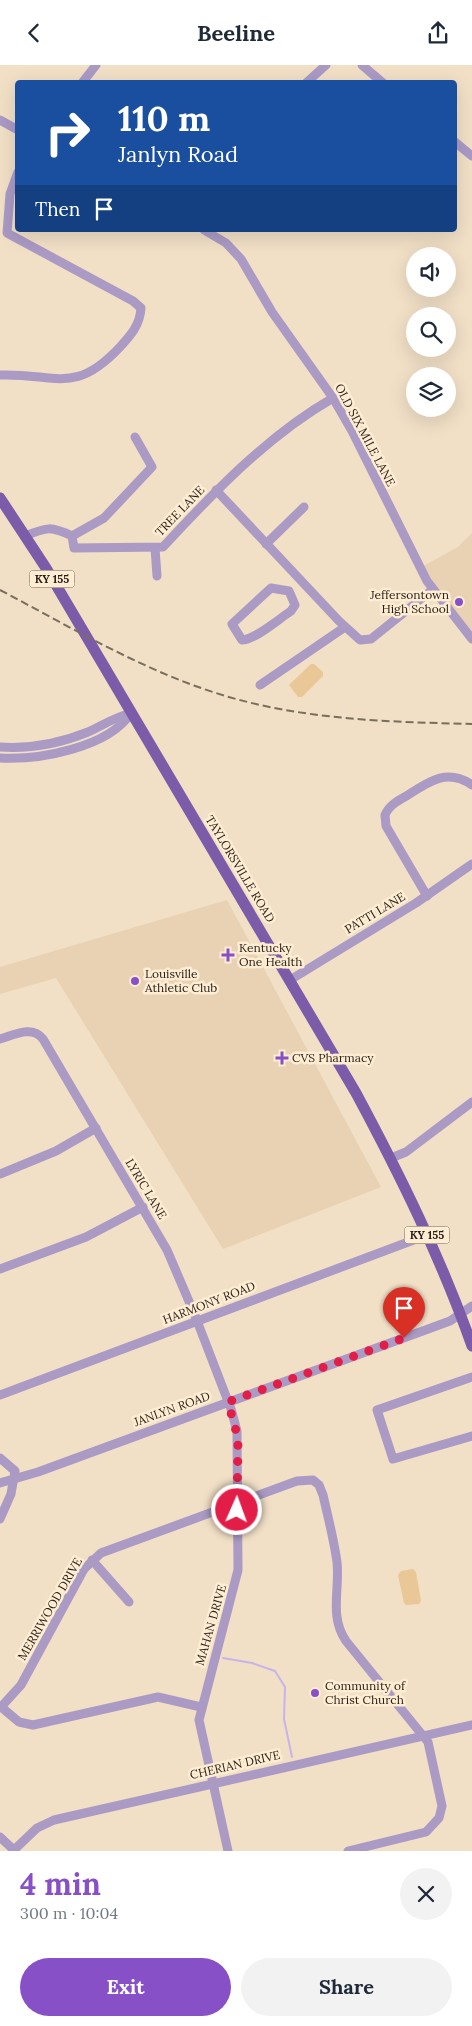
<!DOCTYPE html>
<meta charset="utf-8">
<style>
:root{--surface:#fff;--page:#f2f2f3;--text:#1f2937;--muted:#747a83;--accent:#8750c7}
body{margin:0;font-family:Lora,serif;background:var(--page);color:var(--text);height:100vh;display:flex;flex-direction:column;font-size:19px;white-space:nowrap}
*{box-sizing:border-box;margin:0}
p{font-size:16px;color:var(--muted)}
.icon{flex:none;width:28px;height:28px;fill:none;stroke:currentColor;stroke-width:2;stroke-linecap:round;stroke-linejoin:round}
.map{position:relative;height:1786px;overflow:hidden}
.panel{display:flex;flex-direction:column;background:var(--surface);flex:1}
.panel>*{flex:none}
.top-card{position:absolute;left:15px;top:15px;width:442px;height:152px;border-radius:5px;box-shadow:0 5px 20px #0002;background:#1a4fa0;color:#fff;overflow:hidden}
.buttons{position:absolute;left:406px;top:182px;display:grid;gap:10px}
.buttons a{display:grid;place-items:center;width:50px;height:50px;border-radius:50%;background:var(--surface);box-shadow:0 5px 20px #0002;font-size:25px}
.pin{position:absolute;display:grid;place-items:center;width:42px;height:42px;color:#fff;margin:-51px -21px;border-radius:50% 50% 50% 0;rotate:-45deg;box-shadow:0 0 5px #0007}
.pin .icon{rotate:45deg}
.me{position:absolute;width:55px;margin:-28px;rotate:2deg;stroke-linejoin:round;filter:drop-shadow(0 0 4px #0008)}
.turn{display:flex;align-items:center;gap:18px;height:105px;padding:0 20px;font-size:22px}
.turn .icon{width:65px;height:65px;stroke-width:2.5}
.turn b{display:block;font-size:35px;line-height:42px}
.then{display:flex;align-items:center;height:48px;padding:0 20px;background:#0003;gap:10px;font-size:19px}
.round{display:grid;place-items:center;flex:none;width:52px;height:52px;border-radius:26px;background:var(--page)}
.summary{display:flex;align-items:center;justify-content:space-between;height:85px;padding:0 20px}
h1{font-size:30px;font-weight:700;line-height:38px;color:var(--accent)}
.button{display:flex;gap:10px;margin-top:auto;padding:10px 20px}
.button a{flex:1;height:58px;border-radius:30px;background:var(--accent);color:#fff;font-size:20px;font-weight:700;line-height:58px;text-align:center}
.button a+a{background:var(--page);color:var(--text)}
header{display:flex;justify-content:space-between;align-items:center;height:65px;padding:0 20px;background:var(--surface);font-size:22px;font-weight:700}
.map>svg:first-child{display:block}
</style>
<header><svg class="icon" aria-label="back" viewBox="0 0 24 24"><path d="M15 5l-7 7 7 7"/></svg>Beeline<svg class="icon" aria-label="share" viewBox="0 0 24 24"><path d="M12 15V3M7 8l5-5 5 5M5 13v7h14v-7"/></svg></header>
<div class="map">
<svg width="472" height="1786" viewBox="0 0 472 1786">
<rect width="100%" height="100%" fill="#f1dfc6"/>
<g fill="#e8d2b3">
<polygon points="472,468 472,572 420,503 458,482"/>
<polygon points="227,835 381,1122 223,1184 56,913 0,929 0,902"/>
</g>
<g fill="#e9c797">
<polygon points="311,599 314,599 323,607 323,611 302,632 298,632 289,620"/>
<polygon points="413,1504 416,1507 421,1536 419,1539 406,1540 404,1538 398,1510 401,1506"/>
</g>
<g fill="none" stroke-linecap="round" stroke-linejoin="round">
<polyline stroke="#c8b3eb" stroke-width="2" points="223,1593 252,1598 275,1606 285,1622 284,1654 292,1692"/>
<g stroke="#aa9ac4" stroke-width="9">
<polyline points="362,0 383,18"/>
<polyline points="82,18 96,0"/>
<polyline points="306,18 326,0"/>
<polyline points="0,55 18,65"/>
<polyline points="455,77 472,91"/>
<polyline points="204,165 226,178 241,194 272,247 333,333 352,366 427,516 472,574"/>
<path d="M0 310C56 308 74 331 120 282 131 270 140 260 141 243L133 236 7 168 10 129 18 107"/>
<polyline points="216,425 339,556 360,575 371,574 432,525"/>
<path d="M25 471C47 462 51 461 72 471L74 483 163 482C214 427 267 371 333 333"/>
<polyline points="72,471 104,453 152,402 135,372"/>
<polyline points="266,479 304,442"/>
<polyline points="155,483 157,511"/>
<path d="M271 523 289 526 295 540 291 546C280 553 255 575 242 575L232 559Z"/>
<polyline points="260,620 345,562"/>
<path d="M0 682C30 684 61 678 88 667 103 660 115 652 131 648"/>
<path d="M0 693C39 695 108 683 131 648"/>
<path d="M427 831 386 761 385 750C389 740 399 735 408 730 429 716 448 703 472 720"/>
<polyline points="290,915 416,838 472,799"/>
<path d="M0 974C14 970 32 960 43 974L167 1185 194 1248 231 1344 237 1366 238 1505 199 1655 228 1786"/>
<polyline points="391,1093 406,1087 472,1037"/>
<polyline points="0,1109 56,1086 96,1063"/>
<polyline points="0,1204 86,1172 143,1142"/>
<polyline points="472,1312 377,1345 393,1394 472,1371"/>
<polyline points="0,1330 427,1170"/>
<polyline points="0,1393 15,1406 11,1429 0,1454"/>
<polyline points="0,1418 38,1407 450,1256 472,1241"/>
<polyline points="92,1495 129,1537"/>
<polyline points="0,1641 19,1657 33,1660 158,1632 201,1642"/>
<path d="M1 1642 21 1620 84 1504 101 1488 297 1416 313 1415 319 1420 323 1430C328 1452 334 1475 337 1497 340 1525 329 1551 346 1576L428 1677 442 1741 439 1753 426 1767 348 1786"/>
<polyline points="0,1772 15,1786"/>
<polyline points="14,1785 37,1763 54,1755 472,1660"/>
</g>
<path stroke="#7c5ca8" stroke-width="11" d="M0 433 46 503 356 1028C400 1110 441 1193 472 1281"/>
<path stroke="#796e5e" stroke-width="2" stroke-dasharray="8 4" stroke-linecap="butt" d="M0 525C76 565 152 611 236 634 313 655 392 657 472 659"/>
</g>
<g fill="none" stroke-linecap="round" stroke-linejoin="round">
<polyline stroke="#e11d48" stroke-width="9" stroke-dasharray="0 16.2" points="237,1445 238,1373 228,1337 404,1273"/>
</g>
<g fill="#8750c7" stroke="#feecd3" stroke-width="2">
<circle cx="459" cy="537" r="5"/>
<path d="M225.5 882.5h5v5h5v5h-5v5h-5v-5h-5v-5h5z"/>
<circle cx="135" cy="916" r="5"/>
<path d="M279.5 985.5h5v5h5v5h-5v5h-5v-5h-5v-5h5z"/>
<circle cx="315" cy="1628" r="5"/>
</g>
<g text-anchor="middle" stroke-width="5" stroke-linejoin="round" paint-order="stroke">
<g fill="#feecd3" stroke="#665c4f" stroke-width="1">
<rect x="29.5" y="505.5" width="45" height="17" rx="4"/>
<rect x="404.5" y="1161.5" width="45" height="17" rx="4"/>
</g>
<g font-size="11" font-weight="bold" fill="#251f16">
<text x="52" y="518">KY 155</text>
<text x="427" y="1174">KY 155</text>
</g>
<g font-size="12" fill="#251f16" stroke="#feecd3">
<text transform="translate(365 370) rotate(62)" y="4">OLD SIX MILE LANE</text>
<text transform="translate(180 446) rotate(-46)" y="4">TREE LANE</text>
<text transform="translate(240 804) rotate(59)" y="4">TAYLORSVILLE ROAD</text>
<text transform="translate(375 848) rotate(-31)" y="4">PATTI LANE</text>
<text transform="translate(146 1124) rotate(59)" y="4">LYRIC LANE</text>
<text transform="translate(209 1238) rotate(-21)" y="4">HARMONY ROAD</text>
<text transform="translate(172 1344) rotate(-20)" y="4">JANLYN ROAD</text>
<text transform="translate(50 1544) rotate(-60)" y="4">MERRIWOOD DRIVE</text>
<text transform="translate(211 1560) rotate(-74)" y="4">MAHAN DRIVE</text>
<text transform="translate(235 1700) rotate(-13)" y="4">CHERIAN DRIVE</text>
</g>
<g font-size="12" fill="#251f16" stroke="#feecd3" text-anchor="start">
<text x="449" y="534" text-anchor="end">Jeffersontown<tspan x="449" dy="14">High School</tspan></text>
<text x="239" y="887">Kentucky<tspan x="239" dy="14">One Health</tspan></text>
<text x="145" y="913">Louisville<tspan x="145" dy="14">Athletic Club</tspan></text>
<text x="292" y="997">CVS Pharmacy</text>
<text x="325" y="1625">Community of<tspan x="325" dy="14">Christ Church</tspan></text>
</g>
</g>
</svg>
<div class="buttons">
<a><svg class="icon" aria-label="sound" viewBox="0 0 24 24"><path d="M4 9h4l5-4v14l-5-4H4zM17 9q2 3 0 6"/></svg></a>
<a><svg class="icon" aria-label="search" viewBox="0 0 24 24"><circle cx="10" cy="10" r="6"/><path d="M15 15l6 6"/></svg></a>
<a><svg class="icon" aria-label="layers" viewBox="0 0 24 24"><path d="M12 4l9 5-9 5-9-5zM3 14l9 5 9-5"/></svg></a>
</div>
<div class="pin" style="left:404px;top:1273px;background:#d93025"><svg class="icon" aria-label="arrive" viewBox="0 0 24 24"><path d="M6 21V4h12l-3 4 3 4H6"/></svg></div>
<svg class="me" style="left:237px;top:1445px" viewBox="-20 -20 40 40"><circle r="17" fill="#e11d48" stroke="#fff" stroke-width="3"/><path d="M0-11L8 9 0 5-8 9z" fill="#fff"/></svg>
<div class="top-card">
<div class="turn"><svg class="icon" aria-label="right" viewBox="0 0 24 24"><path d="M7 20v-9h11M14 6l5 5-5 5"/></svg><div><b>110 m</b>Janlyn Road</div></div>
<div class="then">Then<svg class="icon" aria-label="arrive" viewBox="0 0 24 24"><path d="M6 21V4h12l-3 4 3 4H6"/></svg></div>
</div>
</div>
<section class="panel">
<div class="summary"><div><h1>4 min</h1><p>300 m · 10:04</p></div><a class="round"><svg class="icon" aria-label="close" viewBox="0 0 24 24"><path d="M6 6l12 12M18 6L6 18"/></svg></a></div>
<div class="button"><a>Exit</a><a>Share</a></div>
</section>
